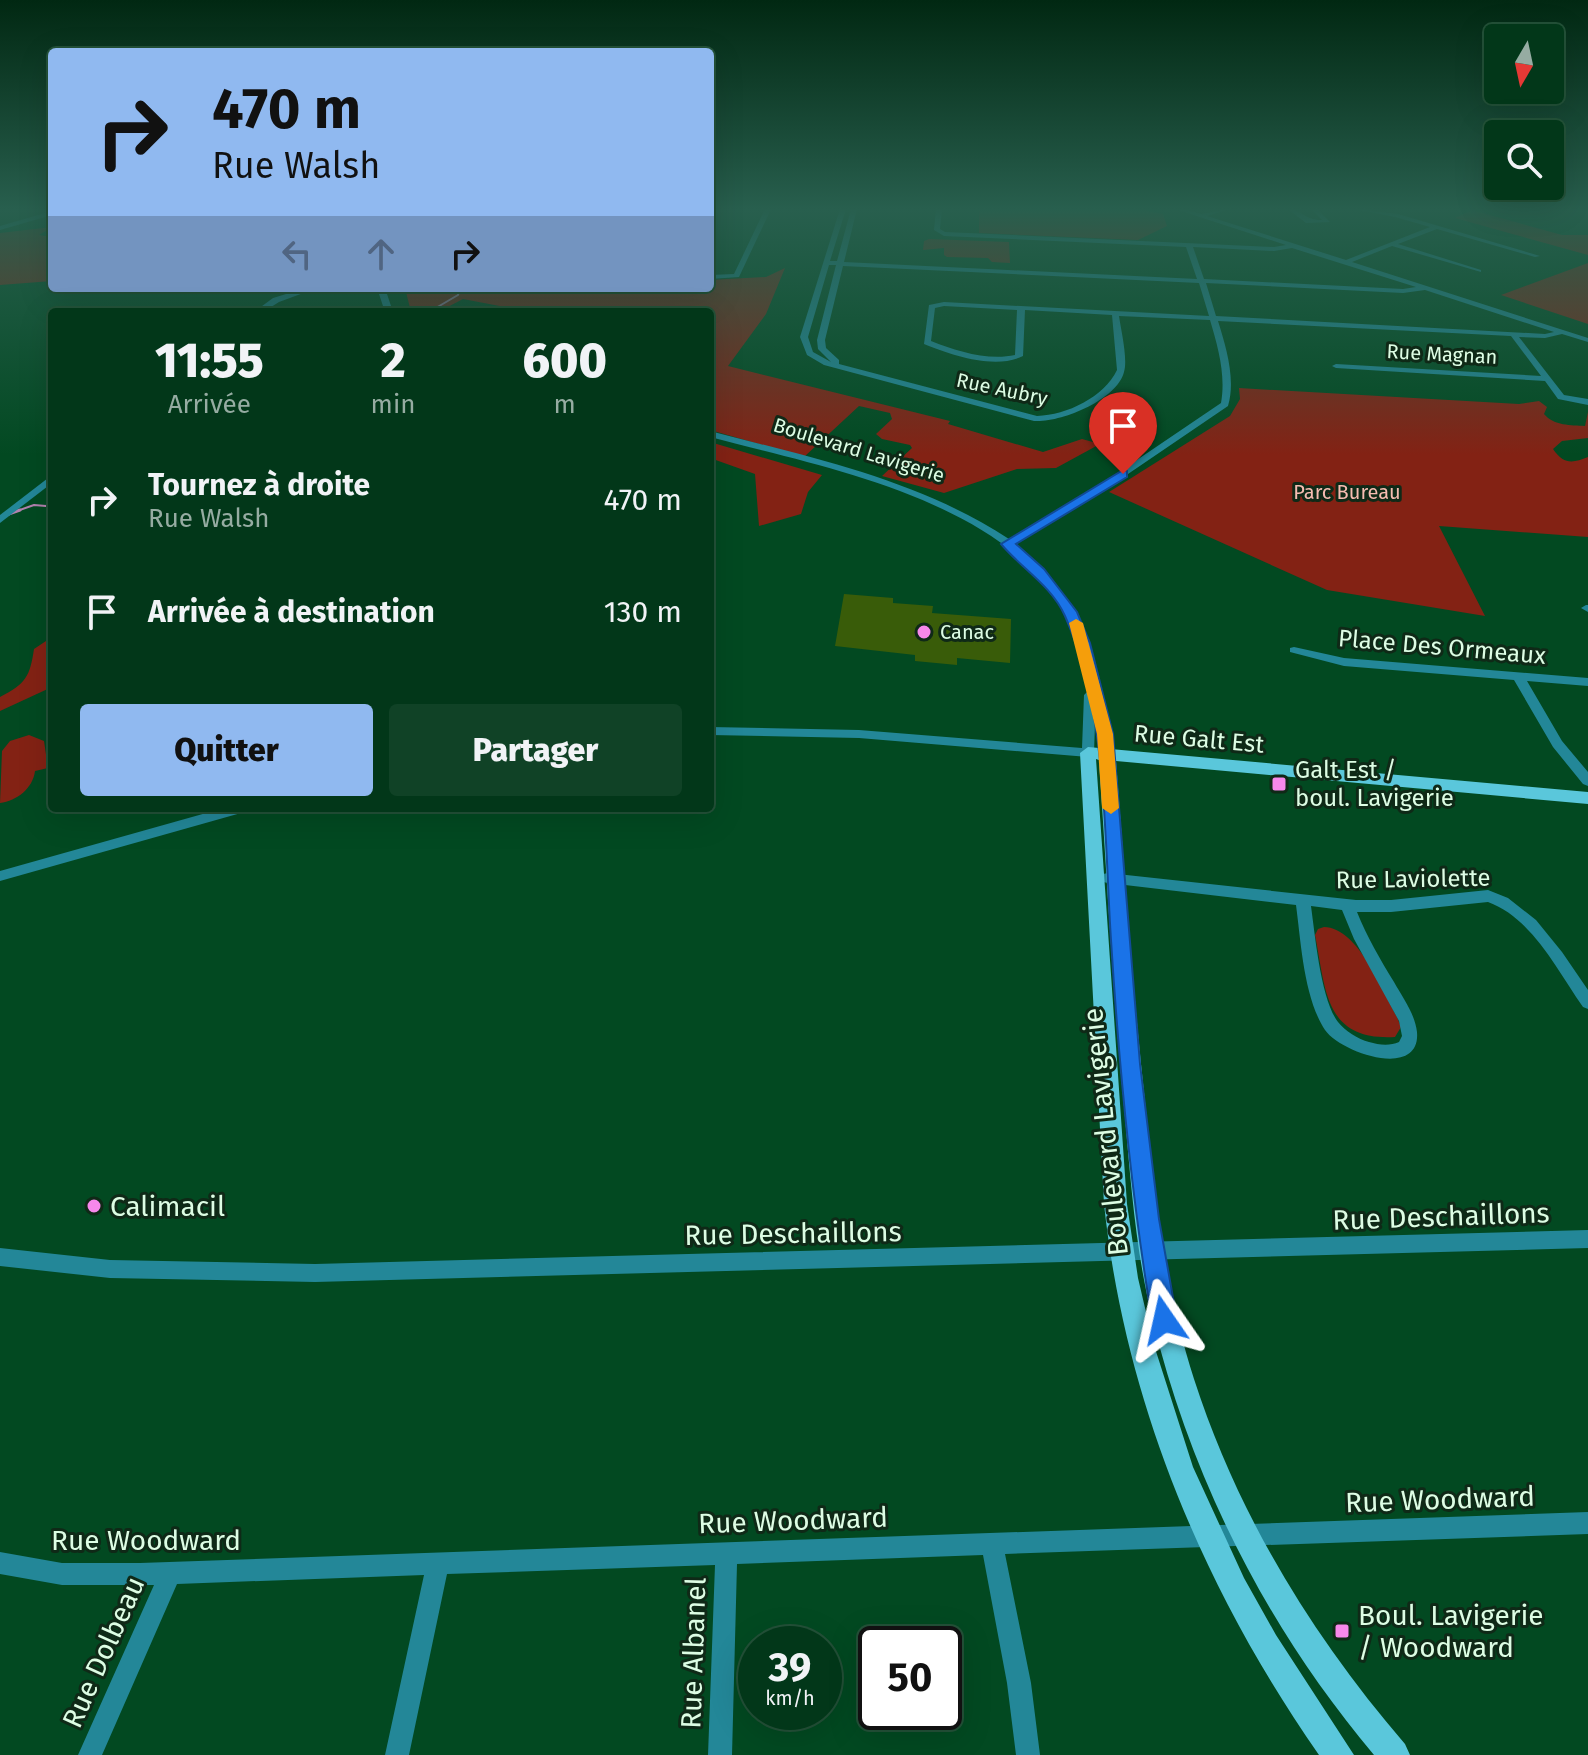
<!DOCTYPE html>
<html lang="fr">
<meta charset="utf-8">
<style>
:root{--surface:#023719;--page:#104226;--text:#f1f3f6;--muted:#96aca2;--line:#235138;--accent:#90b9f0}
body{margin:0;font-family:"Fira Sans",sans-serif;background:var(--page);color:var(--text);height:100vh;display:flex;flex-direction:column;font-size:30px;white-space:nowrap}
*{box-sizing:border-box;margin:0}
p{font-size:26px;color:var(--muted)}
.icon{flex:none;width:44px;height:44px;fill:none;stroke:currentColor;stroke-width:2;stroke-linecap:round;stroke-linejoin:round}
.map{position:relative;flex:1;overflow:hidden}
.side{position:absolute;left:48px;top:308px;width:666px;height:504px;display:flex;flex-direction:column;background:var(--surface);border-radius:8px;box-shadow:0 8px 32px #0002,0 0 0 2px var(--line)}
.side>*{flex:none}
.banner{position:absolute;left:48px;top:48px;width:666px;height:244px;border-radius:8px;box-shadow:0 8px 32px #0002,0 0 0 2px var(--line);background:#90b9f0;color:#111;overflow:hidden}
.needle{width:52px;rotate:189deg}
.buttons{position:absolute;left:1484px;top:24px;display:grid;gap:16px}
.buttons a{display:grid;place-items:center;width:80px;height:80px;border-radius:8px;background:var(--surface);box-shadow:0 8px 32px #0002,0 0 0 2px var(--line);font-size:40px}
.speed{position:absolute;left:738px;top:1626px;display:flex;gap:16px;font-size:40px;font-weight:700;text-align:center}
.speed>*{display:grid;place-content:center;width:104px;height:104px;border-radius:50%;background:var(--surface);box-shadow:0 8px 32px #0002,0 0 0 2px var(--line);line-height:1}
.speed small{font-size:20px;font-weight:400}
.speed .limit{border:4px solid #111;border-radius:12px;background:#fff;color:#111}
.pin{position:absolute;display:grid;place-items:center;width:68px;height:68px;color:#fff;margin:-82px -34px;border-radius:50% 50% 50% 0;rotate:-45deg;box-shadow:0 0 8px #0007}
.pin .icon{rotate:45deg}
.me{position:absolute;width:88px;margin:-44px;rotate:349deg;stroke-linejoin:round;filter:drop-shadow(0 0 6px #0008)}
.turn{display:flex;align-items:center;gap:28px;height:168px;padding:0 32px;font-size:36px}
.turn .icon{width:104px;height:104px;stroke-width:2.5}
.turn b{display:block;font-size:56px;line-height:68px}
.lanes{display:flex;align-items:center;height:76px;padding:0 32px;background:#0003;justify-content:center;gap:40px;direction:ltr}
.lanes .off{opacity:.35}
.eta{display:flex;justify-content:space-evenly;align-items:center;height:136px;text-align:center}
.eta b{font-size:48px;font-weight:800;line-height:56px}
.primary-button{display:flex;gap:16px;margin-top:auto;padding:16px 32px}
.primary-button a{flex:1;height:92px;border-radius:8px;background:var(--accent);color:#111;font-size:32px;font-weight:800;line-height:92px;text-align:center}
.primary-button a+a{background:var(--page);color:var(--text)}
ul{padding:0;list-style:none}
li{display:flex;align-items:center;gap:24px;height:112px;padding:0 32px}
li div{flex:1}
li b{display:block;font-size:30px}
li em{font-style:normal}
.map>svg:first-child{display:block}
</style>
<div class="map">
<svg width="1588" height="1755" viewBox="0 0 1588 1755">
<rect width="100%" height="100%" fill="#024921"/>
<g fill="#832214">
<polygon points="979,209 1138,209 1163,214 1167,226 1138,240 979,233"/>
<polygon points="1472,210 1562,235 1588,235 1588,255 1455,218"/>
<polygon points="52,227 39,235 52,237 52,281 0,285 0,233"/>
<polygon points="929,239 1009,242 1010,263 992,262 988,258 947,257 944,255 944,248 923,250 924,241"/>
<polygon points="1588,263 1588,324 1501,295"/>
<polygon points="785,268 766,314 728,366 950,421 948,424 1043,452 1082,439 1100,444 1056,468 1017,469 944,493 882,476 912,448 910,445 882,439 876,434 892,419 890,413 859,406 804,457 710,430 710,312 518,312 521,310 463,299 438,312 411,312 405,288 710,288 710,280 766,277"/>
<path d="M1239 388 1519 404 1539 401 1547 407 1544 414C1554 426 1571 425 1585 426L1588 412V438L1562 441 1553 449C1564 465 1573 463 1588 457V537L1439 526 1485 616 1327 590 1109 492 1230 416 1240 399Z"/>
<polygon points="710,442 822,475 808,492 801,514 759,526 755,474 710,458"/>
<path d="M52 637V687L0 711V697C26 684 30 676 34 649Z"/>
<path d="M29 735 44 741 48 768 35 771C33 788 17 801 0 803L2 751 10 741Z"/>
<path d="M1324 927C1358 928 1382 989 1397 1017L1401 1027 1395 1037C1324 1041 1326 990 1315 935L1318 929Z"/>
</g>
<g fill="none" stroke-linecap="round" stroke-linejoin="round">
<g stroke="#b282ae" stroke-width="2">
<polyline points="429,312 458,295 460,288"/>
<polyline points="14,512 34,505 46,506 52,501"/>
</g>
<polyline stroke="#b282ae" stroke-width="3" points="0,517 20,510"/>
</g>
<polygon fill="#395c09" points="844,594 893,598 893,603 933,606 932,613 1011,619 1010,663 957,658 957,665 915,661 915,655 835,646"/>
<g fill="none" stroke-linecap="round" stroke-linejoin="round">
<g fill="#238798" fill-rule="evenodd">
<polygon points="765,209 771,209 739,277 710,279 710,275 734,274"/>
<path d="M840 209H846L830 261H837L851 209H857L844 262 1197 279 1186 247 944 236 934 230 936 209H942L940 229 945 232 1274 247 1286 245 1175 209H1184L1201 214 1229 209 1207 216 1346 260 1430 227 1395 217 1354 209 1398 214 1540 256 1535 257 1437 229 1398 244 1481 270V272L1392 246 1352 262 1588 338V342L1562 334 1545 338 1519 337 1564 395 1588 399V405L1558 399 1545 381 1336 368 1332 366 1336 364 1541 376 1511 336 1218 321C1226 347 1236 379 1228 406L1103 491 1015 544 1046 571 1081 622 1090 648 1113 755 1111 758 1107 759 1101 755 1095 724 1094 753 1088 757 859 738 710 735V727L859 730 1082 748 1084 695 1087 692C1081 668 1080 643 1069 621 1012 501 826 468 710 437V431C813 458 919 480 1009 539L1097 487 1221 403C1226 375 1218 347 1210 320L1119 316C1121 330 1128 359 1124 372 1117 400 1060 423 1034 421L824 365 807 355 800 337ZM1193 247 1274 251 1292 248 1416 287 1403 289 1204 279ZM829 265H836L817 340 818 349 831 362 813 352 808 337ZM843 266 1199 283 1209 316 944 302 929 305 924 344C951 355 995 370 1023 356L1025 310 1112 315 1117 370C1104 397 1067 415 1037 416L839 364V360L826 348 825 340ZM1206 283 1403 293 1425 290 1554 332 1545 334 1216 316ZM944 306 1017 310 1015 355C988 361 956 351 931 341L935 308Z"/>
<path d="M1288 209C1302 209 1303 220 1322 220L1311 209H1317L1330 222 1306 223Z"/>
<polygon points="52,211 52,215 0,230 0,226"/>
<polygon points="306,288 317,288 279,302 263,312 254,312 273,298"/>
<polygon points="377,288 385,288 393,312 385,312"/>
<polygon points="52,475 52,483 0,523 0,515"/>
<polygon points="1586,605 1588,605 1588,612 1581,608"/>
<polygon points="1294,647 1344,658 1588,678 1588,686 1527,681 1562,741 1588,772 1588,786 1583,784 1553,747 1514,680 1344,666 1290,652 1290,648"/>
<polygon points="224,808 248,808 241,813 0,881 0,871"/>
<path d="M1108 873 1356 900H1391L1488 890 1508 898 1536 920 1562 952 1588 990V1009L1583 1007C1557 970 1532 918 1488 902L1391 912H1357C1367 937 1380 959 1394 982 1403 998 1415 1014 1417 1032 1421 1080 1341 1053 1325 1030 1304 998 1301 943 1296 905L1108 883 1103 882 1101 878 1103 874ZM1311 906 1342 910 1354 939 1399 1021 1402 1036 1399 1042C1390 1046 1379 1045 1369 1042 1358 1039 1345 1031 1338 1022 1321 1000 1315 935 1311 906Z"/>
<polygon points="1588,1230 1588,1248 315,1282 110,1278 0,1266 0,1248 110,1260 315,1264"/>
<polygon points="1588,1512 1588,1534 1005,1554 1031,1683 1040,1755 1016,1755 1007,1683 983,1555 737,1564 732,1755 708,1755 715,1565 447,1574 409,1755 385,1755 424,1575 177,1584 102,1755 78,1755 154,1585 62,1585 0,1574 0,1552 62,1563 140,1563"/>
</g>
<path fill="#5ac7db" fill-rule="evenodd" d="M1088 747 1588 792V804L1116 761C1125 878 1133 995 1146 1111 1155 1202 1166 1292 1194 1379 1238 1515 1312 1636 1405 1744L1410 1755H1374C1268 1629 1192 1481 1153 1321 1136 1254 1131 1185 1125 1117 1113 998 1107 879 1099 760L1096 759 1127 1204 1138 1278 1153 1342 1193 1467 1244 1578 1276 1635 1354 1755H1319C1205 1592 1125 1403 1104 1204L1080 753Z"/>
</g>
<linearGradient id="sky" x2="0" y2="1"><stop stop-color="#012812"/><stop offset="0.46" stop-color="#285f4e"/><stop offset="1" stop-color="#285f4e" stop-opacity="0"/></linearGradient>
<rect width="1588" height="455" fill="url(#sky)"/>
<path fill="#1a73e8" stroke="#114b97" stroke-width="2" d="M1123 470 1127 471V477L1016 544 1044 569 1077 612 1090 643 1113 734 1140 1064 1159 1219 1177 1320 1173 1329 1164 1333 1156 1329 1152 1320C1131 1194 1119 1067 1111 940 1104 836 1108 712 1065 616 1052 586 1021 568 1001 544Z"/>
<polygon fill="#f59e0b" points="1076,619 1083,623 1113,734 1119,808 1111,814 1102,808 1097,734 1069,623"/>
<g fill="#f788eb" stroke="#0f2917" stroke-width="3">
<circle cx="924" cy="632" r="8"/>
<rect x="1271" y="776" width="16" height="16" rx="4"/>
<circle cx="94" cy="1206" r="8"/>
<rect x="1334" y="1623" width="16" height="16" rx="4"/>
</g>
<g text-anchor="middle" stroke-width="6" stroke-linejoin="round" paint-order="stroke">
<g font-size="20" fill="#ddfde4" stroke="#0f2917">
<text transform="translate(1442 354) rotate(3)" y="7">Rue Magnan</text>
<text transform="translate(1002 389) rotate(12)" y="7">Rue Aubry</text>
<text transform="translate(859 450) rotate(17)" y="7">Boulevard Lavigerie</text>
</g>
<g font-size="20" fill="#f6bcb1" stroke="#0f2917">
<text x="1347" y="499">Parc Bureau</text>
</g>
<g font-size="20" fill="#ddfde4" stroke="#0f2917" text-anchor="start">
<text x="940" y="639">Canac</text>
</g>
<g font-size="24" fill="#ddfde4" stroke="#0f2917">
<text transform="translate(1442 647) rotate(5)" y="8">Place Des Ormeaux</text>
<text transform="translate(1199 739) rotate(5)" y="8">Rue Galt Est</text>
<text transform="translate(1413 879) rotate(-1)" y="8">Rue Laviolette</text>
</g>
<g font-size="24" fill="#ddfde4" stroke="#0f2917" text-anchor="start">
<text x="1295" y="778">Galt Est /<tspan x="1295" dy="28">boul. Lavigerie</tspan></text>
</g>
<g font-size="28" fill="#ddfde4" stroke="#0f2917">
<text transform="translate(1105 1132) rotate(-96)" y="10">Boulevard Lavigerie</text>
<text transform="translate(1441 1216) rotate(-2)" y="10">Rue Deschaillons</text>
<text transform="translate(793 1233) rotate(-1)" y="10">Rue Deschaillons</text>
<text transform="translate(1440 1499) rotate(-2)" y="10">Rue Woodward</text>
<text transform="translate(793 1520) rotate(-2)" y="10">Rue Woodward</text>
<text x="146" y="1550">Rue Woodward</text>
<text transform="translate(103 1652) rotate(-66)" y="10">Rue Dolbeau</text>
<text transform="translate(693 1653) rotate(-88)" y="10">Rue Albanel</text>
</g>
<g font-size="28" fill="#ddfde4" stroke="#0f2917" text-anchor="start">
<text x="110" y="1216">Calimacil</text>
<text x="1358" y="1625">Boul. Lavigerie<tspan x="1358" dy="32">/ Woodward</tspan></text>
</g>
</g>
</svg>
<div class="buttons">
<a><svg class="needle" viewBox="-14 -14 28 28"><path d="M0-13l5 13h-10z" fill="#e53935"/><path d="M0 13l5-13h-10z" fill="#96aca2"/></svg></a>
<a><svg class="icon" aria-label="search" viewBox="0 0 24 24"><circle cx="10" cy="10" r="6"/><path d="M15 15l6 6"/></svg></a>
</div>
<div class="speed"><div>39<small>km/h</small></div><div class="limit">50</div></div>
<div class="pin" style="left:1123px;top:474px;background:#d93025"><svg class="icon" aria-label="arrive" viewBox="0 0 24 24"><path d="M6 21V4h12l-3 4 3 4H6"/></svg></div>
<svg class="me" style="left:1164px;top:1320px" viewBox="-20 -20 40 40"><path d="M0-17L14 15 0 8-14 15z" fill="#1a73e8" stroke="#fff" stroke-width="4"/></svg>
<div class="banner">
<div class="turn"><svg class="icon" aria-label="right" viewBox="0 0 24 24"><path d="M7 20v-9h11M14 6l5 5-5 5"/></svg><div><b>470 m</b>Rue Walsh</div></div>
<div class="lanes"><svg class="icon off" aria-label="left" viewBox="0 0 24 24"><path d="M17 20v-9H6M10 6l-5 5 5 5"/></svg><svg class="icon off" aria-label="ahead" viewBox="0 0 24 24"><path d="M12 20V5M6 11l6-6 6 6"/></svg><svg class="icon" aria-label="right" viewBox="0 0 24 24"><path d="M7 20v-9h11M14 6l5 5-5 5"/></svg></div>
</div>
<section class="side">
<div class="eta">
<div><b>11:55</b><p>Arrivée</p></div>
<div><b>2</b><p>min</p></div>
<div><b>600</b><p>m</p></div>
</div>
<ul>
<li><svg class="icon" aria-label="right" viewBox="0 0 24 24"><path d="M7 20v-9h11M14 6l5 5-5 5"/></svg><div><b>Tournez à droite</b><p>Rue Walsh</p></div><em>470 m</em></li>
<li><svg class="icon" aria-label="arrive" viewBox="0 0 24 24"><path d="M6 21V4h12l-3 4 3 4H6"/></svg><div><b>Arrivée à destination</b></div><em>130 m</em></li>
</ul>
<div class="primary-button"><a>Quitter</a><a>Partager</a></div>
</section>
</div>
